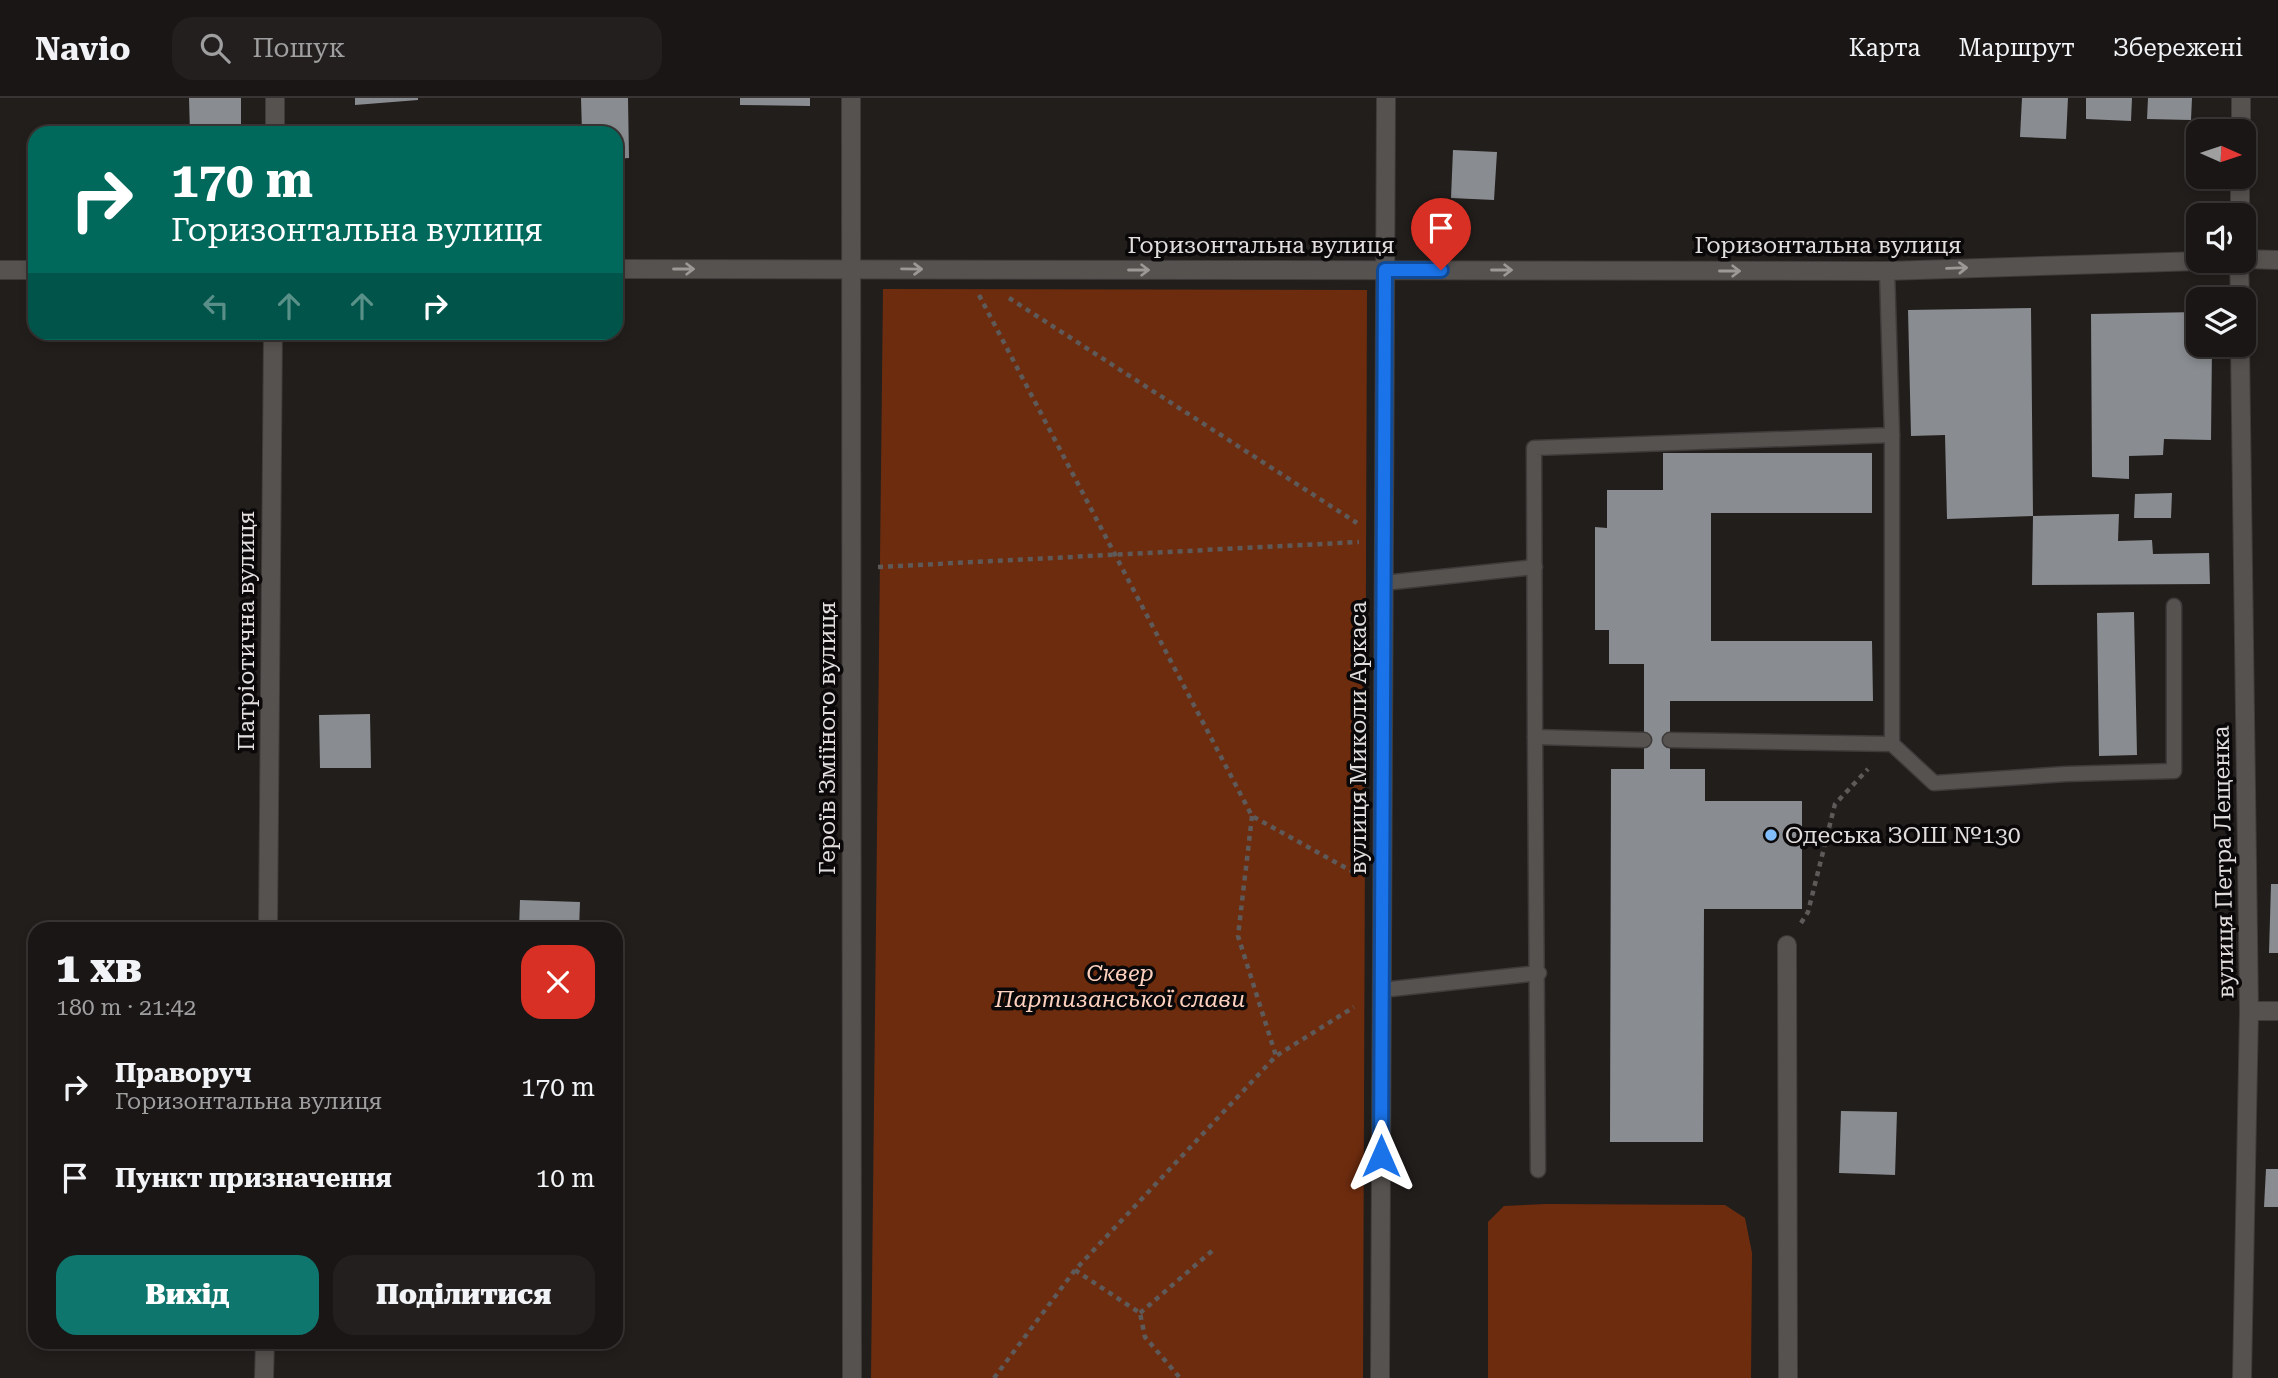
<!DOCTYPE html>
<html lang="uk">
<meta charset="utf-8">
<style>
:root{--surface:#1a1615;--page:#231f1e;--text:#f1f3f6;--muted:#9f9fa0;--line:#383534;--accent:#0f766e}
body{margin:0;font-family:"Roboto Serif",serif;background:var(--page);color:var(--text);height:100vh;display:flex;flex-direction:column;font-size:26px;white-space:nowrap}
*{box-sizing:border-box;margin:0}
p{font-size:23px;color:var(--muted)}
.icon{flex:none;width:38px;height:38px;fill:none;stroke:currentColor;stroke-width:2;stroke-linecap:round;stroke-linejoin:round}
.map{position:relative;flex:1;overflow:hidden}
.side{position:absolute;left:28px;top:824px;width:595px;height:427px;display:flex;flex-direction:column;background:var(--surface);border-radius:21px;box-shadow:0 4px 10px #0003,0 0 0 2px var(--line)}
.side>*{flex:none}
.top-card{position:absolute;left:28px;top:28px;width:595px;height:214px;border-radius:21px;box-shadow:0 4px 10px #0003,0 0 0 2px var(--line);background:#00695c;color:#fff;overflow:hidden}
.needle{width:46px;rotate:93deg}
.controls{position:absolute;left:2186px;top:21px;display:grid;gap:14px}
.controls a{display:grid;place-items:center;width:70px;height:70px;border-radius:14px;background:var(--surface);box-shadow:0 4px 10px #0003,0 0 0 2px var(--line);font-size:35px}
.pin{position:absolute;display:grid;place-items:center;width:60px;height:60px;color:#fff;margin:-72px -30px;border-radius:50% 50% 50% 0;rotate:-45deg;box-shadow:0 0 7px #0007}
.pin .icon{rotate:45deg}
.me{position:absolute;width:77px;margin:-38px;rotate:0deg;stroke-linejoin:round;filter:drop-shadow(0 0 5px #0008)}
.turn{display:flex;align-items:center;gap:24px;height:147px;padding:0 28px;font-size:32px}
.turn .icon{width:91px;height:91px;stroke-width:2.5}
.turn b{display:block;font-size:49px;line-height:60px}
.lanes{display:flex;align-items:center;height:66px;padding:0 28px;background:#0003;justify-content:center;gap:35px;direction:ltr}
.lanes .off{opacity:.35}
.round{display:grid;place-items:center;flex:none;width:74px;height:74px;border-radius:21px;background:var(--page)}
.headline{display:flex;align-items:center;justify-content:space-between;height:119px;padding:0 28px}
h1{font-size:42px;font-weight:800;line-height:52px}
.primary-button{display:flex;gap:14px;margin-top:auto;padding:14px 28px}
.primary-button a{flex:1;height:80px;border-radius:21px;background:var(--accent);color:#fff;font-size:28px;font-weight:800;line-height:80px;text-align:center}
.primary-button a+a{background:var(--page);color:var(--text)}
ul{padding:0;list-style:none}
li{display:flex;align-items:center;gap:21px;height:91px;padding:0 28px}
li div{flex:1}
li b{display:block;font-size:26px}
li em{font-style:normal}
header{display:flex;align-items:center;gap:42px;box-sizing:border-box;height:98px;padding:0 35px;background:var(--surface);border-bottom:2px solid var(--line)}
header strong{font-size:33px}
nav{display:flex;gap:38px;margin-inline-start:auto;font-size:24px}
.search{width:490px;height:63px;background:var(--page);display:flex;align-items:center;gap:18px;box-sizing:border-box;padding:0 24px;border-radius:21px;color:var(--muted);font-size:26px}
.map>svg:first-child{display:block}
</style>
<header>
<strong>Navio</strong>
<div class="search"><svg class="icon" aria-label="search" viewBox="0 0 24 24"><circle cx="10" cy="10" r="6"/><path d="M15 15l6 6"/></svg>Пошук</div>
<nav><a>Карта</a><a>Маршрут</a><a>Збережені</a></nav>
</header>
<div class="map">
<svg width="2278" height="1280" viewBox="0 0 2278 1280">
<rect width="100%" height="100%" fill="#221e1c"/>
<g fill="#6e2c0e">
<polygon points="883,191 1367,192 1363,1280 871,1280"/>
<polygon points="1546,1106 1725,1107 1745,1120 1752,1155 1751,1280 1488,1280 1488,1124 1504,1108"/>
</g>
<g fill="#898c90">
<polygon points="189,0 241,0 241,35 190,35"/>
<polygon points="355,0 418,0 418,2 355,7"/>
<polygon points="581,0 628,0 629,60 616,61 616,35 582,35"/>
<polygon points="740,0 810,0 810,8 740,7"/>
<polygon points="2022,0 2068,0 2066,41 2020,39"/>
<polygon points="2086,0 2132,0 2131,23 2086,21"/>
<polygon points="2148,0 2192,0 2191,22 2147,21"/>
<polygon points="1453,52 1497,54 1494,102 1451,100"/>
<polygon points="2031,210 2033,418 1947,421 1945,337 1911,338 1908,212"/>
<polygon points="2198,214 2198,247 2212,247 2211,342 2164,341 2163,357 2129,358 2129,381 2092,379 2091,216"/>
<polygon points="1663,355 1872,355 1872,415 1711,415 1711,543 1872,543 1873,603 1670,603 1670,671 1705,671 1705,703 1802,703 1802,811 1704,811 1703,1044 1610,1044 1611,671 1644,671 1644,566 1609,566 1609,532 1595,532 1595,429 1607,430 1607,392 1663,392"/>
<polygon points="2172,395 2171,420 2134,420 2135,396"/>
<polygon points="2119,416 2118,443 2152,442 2153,456 2209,455 2210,486 2032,487 2033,418"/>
<polygon points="2134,514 2137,657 2099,658 2097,515"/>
<polygon points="370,616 371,670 320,670 319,617"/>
<polygon points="2271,786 2278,786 2278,855 2269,855"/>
<polygon points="520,802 580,804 579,831 519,831"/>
<polygon points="1841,1013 1897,1014 1895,1077 1839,1075"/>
<polygon points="2266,1071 2278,1071 2278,1109 2264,1109"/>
</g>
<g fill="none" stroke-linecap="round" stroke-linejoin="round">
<g stroke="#3e3b3a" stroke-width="17">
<g id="lane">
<polyline points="1383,485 1535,469"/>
<polyline points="1535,639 1538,1072"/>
<polyline points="1644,642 1535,639 1534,350 1892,337 1887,173"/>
<polyline points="1670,642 1892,646 1934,685 2066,676 2174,673 2174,508"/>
<polyline points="1892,646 1892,337"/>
<polyline points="1382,892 1539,875"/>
</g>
</g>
<g stroke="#3e3b3a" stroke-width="20">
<g id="street">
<polyline points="851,0 852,1280"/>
<polyline points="2241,33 2241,0"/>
<polyline points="275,35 275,0"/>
<polyline points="2240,117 2240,79"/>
<polyline points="2244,161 2278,162"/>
<polyline points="2239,163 2240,201"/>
<polyline points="616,171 1887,173 2200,163"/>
<polyline points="0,172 35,172"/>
<polyline points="2240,247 2249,913 2242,1280"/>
<polyline points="268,831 273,234"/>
<polyline points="1787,847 1788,1280"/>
<polyline points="2249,913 2278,913"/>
<polyline points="264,1280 265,1244"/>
<polyline points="1380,1280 1386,0"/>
</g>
</g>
<g stroke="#5e5a59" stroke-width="4.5" stroke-dasharray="5 5" stroke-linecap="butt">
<polyline points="979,197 1252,718 1355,775"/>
<polyline points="1009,200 1357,425"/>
<polyline points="878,469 1359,444"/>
<polyline points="1252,718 1238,838 1276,958"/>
<polyline points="1801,825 1808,814 1835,706 1868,671"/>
<polyline points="1075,1172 1140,1215 1145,1239 1180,1280"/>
<polyline points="1140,1215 1212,1153"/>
<polyline points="994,1280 1075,1172 1276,958 1354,909"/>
</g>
<use href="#lane" stroke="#565250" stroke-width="14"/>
<use href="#street" stroke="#565250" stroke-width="18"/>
</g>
<defs><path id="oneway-shaft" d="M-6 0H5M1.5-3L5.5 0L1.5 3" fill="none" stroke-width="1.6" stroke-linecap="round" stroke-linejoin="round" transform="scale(1.75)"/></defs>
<g stroke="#9c9896">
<use href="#oneway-shaft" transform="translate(1957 170) rotate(-2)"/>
<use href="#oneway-shaft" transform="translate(684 171)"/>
<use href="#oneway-shaft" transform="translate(912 171) rotate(1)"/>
<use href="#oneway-shaft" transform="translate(1139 172)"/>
<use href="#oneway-shaft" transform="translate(1502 172)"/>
<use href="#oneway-shaft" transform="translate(1730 173)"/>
</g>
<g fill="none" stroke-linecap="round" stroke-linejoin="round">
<g stroke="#114b97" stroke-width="18">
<polyline id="route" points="1381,1058 1385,172 1441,172"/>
</g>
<use href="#route" stroke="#1a73e8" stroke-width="12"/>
</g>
<circle fill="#81bdfa" stroke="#0a0808" stroke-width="2.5" cx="1771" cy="737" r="7"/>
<g text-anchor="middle" stroke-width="7" stroke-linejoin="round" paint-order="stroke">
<g font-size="23" fill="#e1dedd" stroke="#0a0808">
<text x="1261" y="155">Горизонтальна вулиця</text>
<text x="1828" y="155">Горизонтальна вулиця</text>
<text transform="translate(246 533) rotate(-90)" y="8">Патріотична вулиця</text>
<text transform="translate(827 640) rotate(-90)" y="8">Героїв Зміїного вулиця</text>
<text transform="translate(1358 640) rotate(-90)" y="8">вулиця Миколи Аркаса</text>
<text transform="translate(2223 764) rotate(-91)" y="8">вулиця Петра Лещенка</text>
</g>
<g font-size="23" fill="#e1dedd" stroke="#0a0808" text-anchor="start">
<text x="1785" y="745">Одеська ЗОШ №130</text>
</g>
<g font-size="23" font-style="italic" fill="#fed0be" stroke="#0a0808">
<text x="1120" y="883">Сквер<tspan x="1120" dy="26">Партизанської слави</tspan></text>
</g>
</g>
</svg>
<div class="controls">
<a><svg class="needle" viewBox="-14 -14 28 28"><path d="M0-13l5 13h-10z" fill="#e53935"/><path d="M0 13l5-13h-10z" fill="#9f9fa0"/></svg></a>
<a><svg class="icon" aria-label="sound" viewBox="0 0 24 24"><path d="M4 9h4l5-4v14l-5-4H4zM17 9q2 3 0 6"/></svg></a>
<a><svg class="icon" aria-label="layers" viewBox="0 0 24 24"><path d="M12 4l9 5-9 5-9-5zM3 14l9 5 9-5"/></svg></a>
</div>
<div class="pin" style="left:1441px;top:172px;background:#d93025"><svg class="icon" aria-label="arrive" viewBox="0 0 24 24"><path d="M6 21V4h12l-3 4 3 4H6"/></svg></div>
<svg class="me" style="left:1381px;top:1058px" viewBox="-20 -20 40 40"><path d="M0-17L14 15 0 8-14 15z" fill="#1a73e8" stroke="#fff" stroke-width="4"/></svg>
<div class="top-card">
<div class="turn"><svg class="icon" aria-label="right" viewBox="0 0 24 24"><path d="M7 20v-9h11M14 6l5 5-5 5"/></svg><div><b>170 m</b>Горизонтальна вулиця</div></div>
<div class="lanes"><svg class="icon off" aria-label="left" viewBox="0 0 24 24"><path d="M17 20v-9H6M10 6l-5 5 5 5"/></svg><svg class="icon off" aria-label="ahead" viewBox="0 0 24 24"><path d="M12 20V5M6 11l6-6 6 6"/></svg><svg class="icon off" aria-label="ahead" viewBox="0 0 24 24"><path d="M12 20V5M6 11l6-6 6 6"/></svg><svg class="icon" aria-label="right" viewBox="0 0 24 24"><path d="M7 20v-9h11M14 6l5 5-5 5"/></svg></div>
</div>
<section class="side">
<div class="headline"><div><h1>1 хв</h1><p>180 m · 21:42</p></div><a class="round" style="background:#d93025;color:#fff"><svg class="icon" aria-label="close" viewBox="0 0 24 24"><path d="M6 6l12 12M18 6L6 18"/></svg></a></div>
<ul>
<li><svg class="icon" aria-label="right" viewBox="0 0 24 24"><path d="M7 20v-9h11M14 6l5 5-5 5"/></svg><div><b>Праворуч</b><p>Горизонтальна вулиця</p></div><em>170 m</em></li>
<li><svg class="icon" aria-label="arrive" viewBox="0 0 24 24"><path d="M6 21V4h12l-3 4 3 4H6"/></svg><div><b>Пункт призначення</b></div><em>10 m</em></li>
</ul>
<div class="primary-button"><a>Вихід</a><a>Поділитися</a></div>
</section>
</div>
